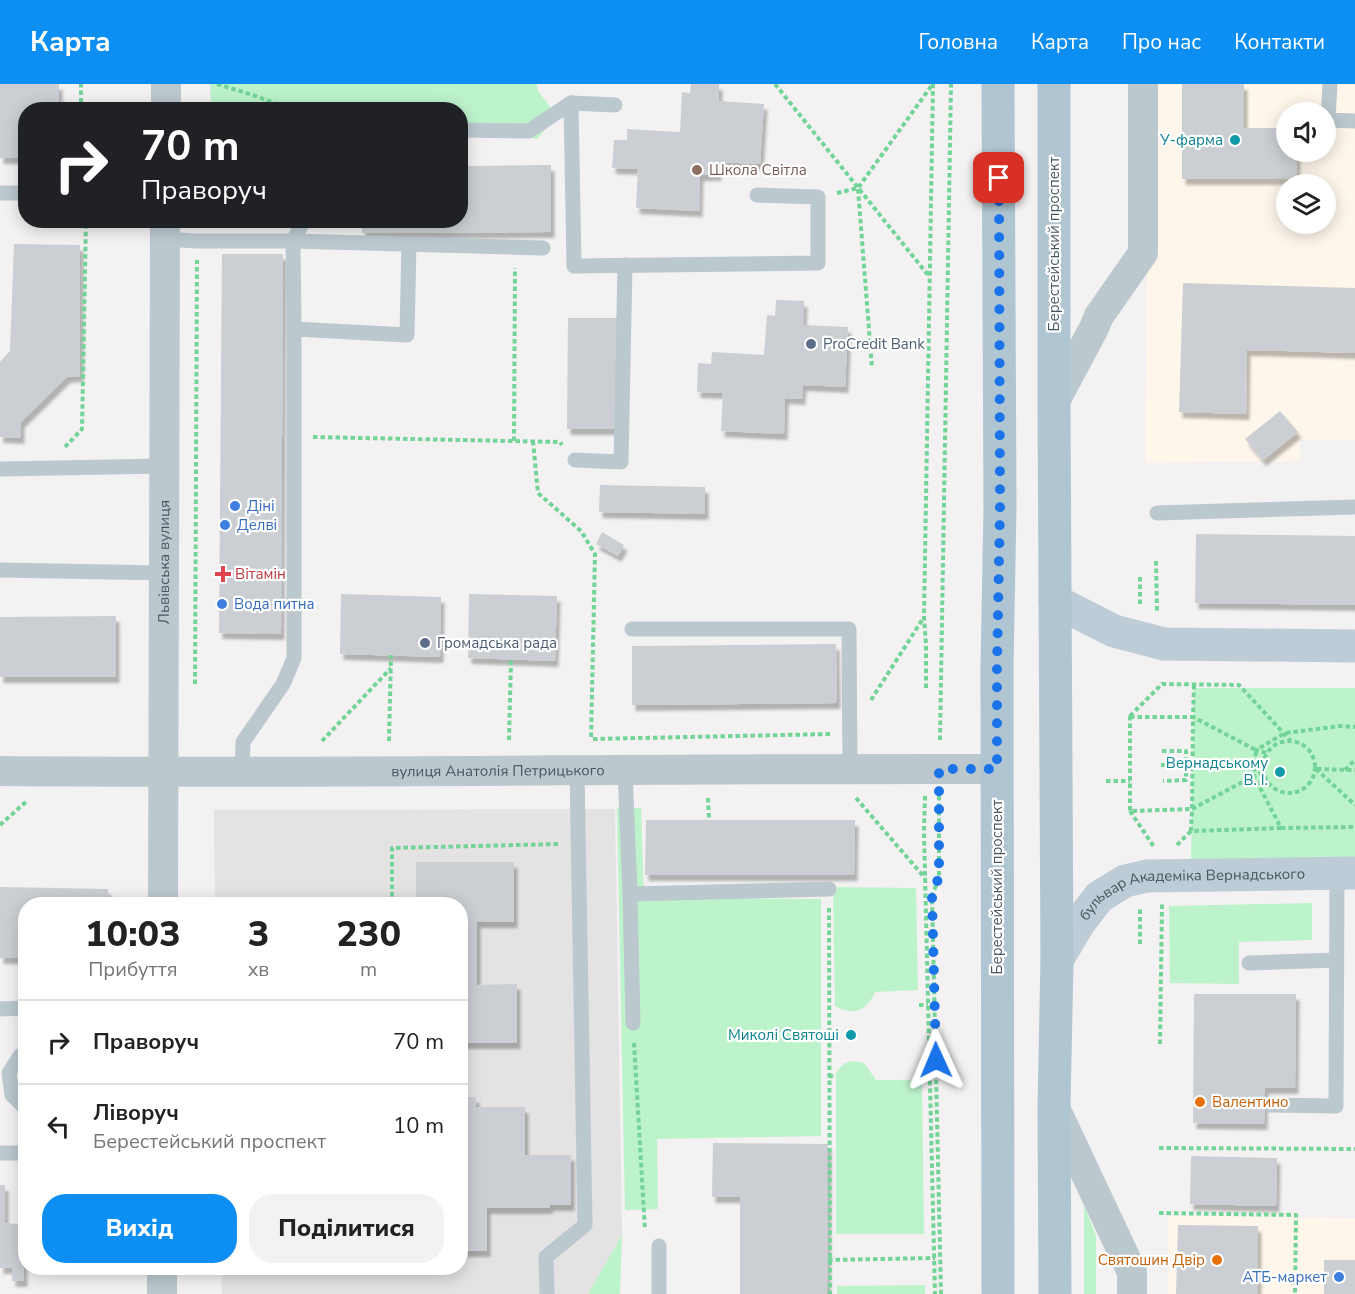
<!DOCTYPE html>
<html lang="uk">
<meta charset="utf-8">
<style>
:root{--surface:#fff;--page:#f2f2f2;--text:#222;--muted:#767676;--line:#e0e0e0;--accent:#0c8ef2}
body{margin:0;font-family:"Nunito Sans",sans-serif;background:var(--page);color:var(--text);height:100vh;display:flex;flex-direction:column;font-size:22px;white-space:nowrap}
*{box-sizing:border-box;margin:0}
p{font-size:20px;color:var(--muted)}
.icon{flex:none;width:33px;height:33px;fill:none;stroke:currentColor;stroke-width:2;stroke-linecap:round;stroke-linejoin:round}
.map{position:relative;flex:1;overflow:hidden}
.sheet{position:absolute;left:18px;top:813px;width:450px;height:378px;display:flex;flex-direction:column;background:var(--surface);border-radius:24px;box-shadow:0 3px 15px #0003}
.sheet>*{flex:none}
.top-card{position:absolute;left:18px;top:18px;width:450px;height:126px;border-radius:24px;box-shadow:0 3px 15px #0003;background:#202124;color:#fff;overflow:hidden}
.fabs{position:absolute;left:1276px;top:18px;display:grid;gap:12px}
.fabs a{display:grid;place-items:center;width:60px;height:60px;border-radius:50%;background:var(--surface);box-shadow:0 3px 15px #0003;font-size:30px}
.pin{position:absolute;display:grid;place-items:center;width:51px;height:51px;color:#fff;margin:-26px;border-radius:12px;box-shadow:0 3px 9px #0006}
.me{position:absolute;width:66px;margin:-33px;rotate:359deg;stroke-linejoin:round;filter:drop-shadow(0 0 4px #0008)}
.turn{display:flex;align-items:center;gap:21px;height:126px;padding:0 24px;font-size:27px}
.turn .icon{width:78px;height:78px;stroke-width:2.5}
.turn b{display:block;font-size:42px;line-height:51px}
.eta{display:flex;justify-content:space-evenly;align-items:center;height:102px;text-align:center}
.eta b{font-size:36px;font-weight:800;line-height:42px}
.button{display:flex;gap:12px;margin-top:auto;padding:12px 24px}
.button a{flex:1;height:69px;border-radius:24px;background:var(--accent);color:#fff;font-size:24px;font-weight:800;line-height:69px;text-align:center}
.button a+a{background:var(--page);color:var(--text)}
ul{padding:0;list-style:none}
li{display:flex;align-items:center;gap:18px;height:84px;padding:0 24px;border-top:2px solid var(--line)}
li div{flex:1}
li b{display:block;font-size:22px}
li em{font-style:normal}
header{display:flex;align-items:center;gap:36px;box-sizing:border-box;height:84px;padding:0 30px;background:var(--accent);color:#fff}
header strong{font-size:28px}
nav{display:flex;gap:33px;margin-inline-start:auto;font-size:21px}
.map>svg:first-child{display:block}
</style>
<header>
<strong>Карта</strong>
<nav><a>Головна</a><a>Карта</a><a>Про нас</a><a>Контакти</a></nav>
</header>
<div class="map">
<svg width="1355" height="1210" viewBox="0 0 1355 1210">
<defs>
<filter id="shadow"><feDropShadow dx="3.5" dy="6" stdDeviation="1.5" flood-color="#0004"/></filter>
</defs>
<rect width="100%" height="100%" fill="#f3f1f1"/>
<g fill="#fef6eb" fill-rule="evenodd">
<path d="M1149 0H1355V356H1300V377L1145 379ZM1287 28H1326V68H1287ZM1287 100H1326V140H1287Z"/>
<polygon points="1168,1132 1355,1134 1355,1210 1168,1210"/>
</g>
<polygon fill="#e4e2e3" points="578,725 615,725 622,1151 588,1210 222,1210 221,1184 460,1184 460,820 215,820 214,726"/>
<g fill="#bdf3cb">
<polygon points="210,0 537,0 538,7 557,32 537,55 488,46 461,39 460,26 211,25"/>
<polygon points="1194,604 1355,604 1355,778 1191,775"/>
<polygon points="617,724 641,724 644,814 821,815 821,1052 657,1055 658,1125 625,1126"/>
<path d="M833 803 916 804 918 906 875 908C866 928 854 932 835 922Z"/>
<polygon points="1312,819 1312,856 1239,858 1239,900 1170,899 1169,822"/>
<path d="M854 977 864 979 876 996H922L924 1150H836V990C840 982 844 978 854 977Z"/>
<polygon points="1084,1121 1096,1152 1096,1210 1084,1210"/>
<polygon points="622,1151 620,1210 588,1210"/>
<polygon points="925,1201 925,1210 837,1210 837,1202"/>
</g>
<g fill="#cbcfd4" filter="url(#shadow)">
<polygon points="0,0 59,0 59,26 26,26 26,74 0,74"/>
<polygon points="691,0 719,0 719,17 764,20 760,80 718,78 718,91 700,91 699,127 636,124 638,85 612,84 614,56 627,56 627,45 680,48 682,8 690,9"/>
<polygon points="1182,0 1244,0 1244,44 1287,44 1287,68 1297,68 1297,95 1182,95"/>
<polygon points="551,81 551,148 362,149 361,136 460,136 460,82"/>
<polygon points="14,160 80,161 80,292 67,293 21,338 21,354 0,353 0,278 10,267"/>
<polygon points="222,170 283,170 281,550 219,549"/>
<polygon points="1183,199 1355,204 1355,269 1247,266 1246,330 1179,328"/>
<polygon points="776,216 804,217 803,241 848,243 845,303 803,301 802,315 785,314 784,350 721,347 723,309 697,308 698,279 711,280 712,268 764,271 767,231 775,232"/>
<polygon points="568,234 618,234 618,345 567,345"/>
<polygon points="1280,327 1298,348 1263,376 1245,355"/>
<polygon points="600,401 705,403 705,430 599,428"/>
<polygon points="602,448 624,461 618,472 596,460"/>
<polygon points="1196,450 1355,452 1355,521 1195,519"/>
<polygon points="341,510 441,513 440,573 340,570"/>
<polygon points="469,510 557,512 555,577 468,574"/>
<polygon points="116,532 116,593 0,593 0,533"/>
<polygon points="836,560 837,619 632,621 632,562"/>
<polygon points="646,736 855,736 854,791 645,791"/>
<polygon points="416,778 514,778 514,838 477,838 477,901 517,900 517,959 460,959 460,820 416,820"/>
<polygon points="0,803 108,805 108,820 26,820 26,874 0,874"/>
<polygon points="1194,910 1296,910 1295,1004 1265,1004 1264,1040 1193,1039"/>
<polygon points="460,1013 476,1013 476,1023 525,1023 525,1071 571,1071 571,1121 550,1121 549,1124 487,1124 487,1167 460,1167"/>
<polygon points="713,1059 828,1060 827,1210 740,1210 740,1113 712,1113"/>
<polygon points="1191,1072 1277,1074 1276,1122 1190,1120"/>
<polygon points="0,1101 5,1101 5,1139 20,1140 21,1123 26,1123 26,1179 24,1179 24,1197 12,1197 12,1184 0,1184"/>
<polygon points="1178,1141 1258,1142 1258,1210 1176,1210"/>
<rect x="1324" y="1176" width="31" height="34"/>
</g>
<g fill="none" stroke-linecap="round" stroke-linejoin="round">
<g stroke="#72d497" stroke-width="4" stroke-dasharray="4.5 3" stroke-linecap="butt">
<polyline points="217,0 256,12 292,26"/>
<polyline points="775,0 928,191"/>
<polyline points="81,26 81,0"/>
<polyline points="858,105 872,284"/>
<polyline points="837,109 858,104 932,1"/>
<polyline points="313,353 560,358 562,361"/>
<polyline points="514,357 515,184"/>
<polyline points="533,357 538,409 581,447 595,470 591,655"/>
<polyline points="65,363 82,345 86,136"/>
<polyline points="1156,477 1157,527"/>
<polyline points="1140,493 1140,523"/>
<polyline points="195,600 197,176"/>
<polyline points="1194,601 1193,633 1256,666 1254,692 1281,744 1191,747 1192,725 1254,692 1263,688"/>
<polyline points="926,604 926,561 924,533 933,0"/>
<polyline points="871,616 924,533"/>
<polyline points="1130,632 1162,600 1239,601 1290,656"/>
<polygon points="1130,633 1193,633 1192,725 1130,727"/>
<polyline points="593,655 831,650"/>
<polyline points="509,656 511,575"/>
<polyline points="940,656 951,0"/>
<circle cx="1289" cy="683" r="26"/>
<polyline points="322,657 391,584"/>
<polyline points="389,657 391,571"/>
<polyline points="1162,667 1186,667 1186,696 1163,697"/>
<polyline points="1266,669 1256,666 1285,649 1341,642 1355,643"/>
<polyline points="1161,681 1186,681"/>
<polyline points="1316,685 1355,721"/>
<polyline points="1317,685 1355,686"/>
<polyline points="1345,686 1355,676"/>
<polyline points="1106,697 1130,697"/>
<polyline points="925,712 924,748 935,1210"/>
<polyline points="939,712 939,792 932,813 941,1210"/>
<polyline points="708,714 709,736"/>
<polyline points="856,714 925,794"/>
<polyline points="1130,727 1154,763"/>
<polyline points="0,741 27,717"/>
<polyline points="1281,744 1355,743"/>
<polyline points="1177,761 1191,747"/>
<polyline points="392,820 392,764 560,760"/>
<polyline points="829,824 830,1210"/>
<polyline points="1140,860 1140,825"/>
<polyline points="919,921 928,921"/>
<polyline points="634,959 645,1146"/>
<polyline points="1160,960 1162,820"/>
<polyline points="829,993 836,990"/>
<polyline points="1159,1064 1355,1065"/>
<polyline points="1159,1129 1296,1131 1295,1210"/>
<polyline points="828,1176 935,1174"/>
</g>
<g stroke="#bbc8ce" stroke-width="15">
<polyline points="1330,0 1328,36 1355,37"/>
<polyline points="571,19 574,182 818,179 818,113 757,111"/>
<polyline points="460,46 529,47 571,19 615,21"/>
<polyline points="0,109 26,109"/>
<polyline points="165,155 197,157 293,157 543,164"/>
<polyline points="294,245 407,251 409,160"/>
<polyline points="575,376 621,378 625,181"/>
<polyline points="0,385 165,382"/>
<polyline points="1157,429 1355,423"/>
<polyline points="0,486 164,489"/>
<polyline points="632,545 849,545 850,685"/>
<polyline points="625,686 630,810 633,939"/>
<polyline points="242,689 243,658 283,600 294,574 294,245 293,157 304,136"/>
<polyline points="630,810 829,805"/>
<polyline points="1249,879 1336,876"/>
<polyline points="0,925 26,924"/>
<polyline points="26,971 20,972 9,989 12,1011 26,1025"/>
<polyline points="1271,1021 1336,1022 1337,789"/>
<polyline points="0,1069 26,1069"/>
<polyline points="547,1210 546,1173 585,1141 577,686"/>
<polyline points="659,1210 659,1162"/>
</g>
<g stroke="#bbc8ce" stroke-width="30">
<polyline points="166,26 166,0"/>
<polyline points="1054,319 1094,244 1099,232 1143,169 1143,0"/>
<path id="s1" d="M0 687C332 690 665 684 997 685"/>
<path id="s2" d="M163 820 165 136"/>
<polyline points="1054,1022 1132,1188 1132,1210"/>
<polyline points="162,1210 162,1184"/>
</g>
<g stroke="#bdccd6" stroke-width="33">
<polyline points="1055,517 1114,547 1164,560 1355,562"/>
<path id="s3" d="M1057 876 1079 839 1099 813 1125 797 1147 792 1355 789"/>
</g>
<g stroke="#afc5d1" stroke-width="33">
<polyline points="1054,0 1054,319 1057,876 1054,1022 1055,1210"/>
<polyline points="998,1210 997,583 1000,424 998,0"/>
</g>
</g>
<g fill="none" stroke-linecap="round" stroke-linejoin="round">
<polyline stroke="#1a73e8" stroke-width="10" stroke-dasharray="0 18" points="936,976 932,813 939,792 939,685 997,685 997,583 1000,424 999,94"/>
</g>
<g fill="#0f9aa8" stroke="#fff" stroke-width="2">
<circle cx="1235" cy="56" r="6"/>
<circle cx="1280" cy="688" r="6"/>
<circle cx="851" cy="951" r="6"/>
</g>
<circle fill="#8d6e63" stroke="#fff" stroke-width="2" cx="697" cy="86" r="6"/>
<g fill="#5c6f8a" stroke="#fff" stroke-width="2">
<circle cx="811" cy="260" r="6"/>
<circle cx="425" cy="559" r="6"/>
</g>
<g fill="#3f7fe0" stroke="#fff" stroke-width="2">
<circle cx="235" cy="422" r="6"/>
<circle cx="225" cy="441" r="6"/>
<circle cx="222" cy="520" r="6"/>
<circle cx="1339" cy="1193" r="6"/>
</g>
<path fill="#e0444e" stroke="#fff" stroke-width="2" d="M220 481h6v6h6v6h-6v6h-6v-6h-6v-6h6z"/>
<g fill="#e8710a" stroke="#fff" stroke-width="2">
<circle cx="1200" cy="1018" r="6"/>
<circle cx="1217" cy="1176" r="6"/>
</g>
<g text-anchor="middle" stroke-width="4.5" stroke-linejoin="round" paint-order="stroke">
<g font-size="15" fill="#0d838f" stroke="#fff" text-anchor="end">
<text x="1223" y="61">У-фарма</text>
<text x="1268" y="684">Вернадському<tspan x="1268" dy="17">В. І.</tspan></text>
<text x="839" y="956">Миколі Святоші</text>
</g>
<g font-size="15" fill="#785e54" stroke="#fff" text-anchor="start">
<text x="709" y="91">Школа Світла</text>
</g>
<g font-size="15" fill="#475760" stroke="#fff">
<text transform="translate(1054 160) rotate(-90)" y="5">Берестейський проспект</text>
<text dy="5" stroke="none"><textPath href="#s2" startOffset="342">Львівська вулиця</textPath></text>
<text dy="5" stroke="none"><textPath href="#s1" startOffset="498">вулиця Анатолія Петрицького</textPath></text>
<text transform="translate(997 803) rotate(-90)" y="5">Берестейський проспект</text>
<text dy="5" stroke="none"><textPath href="#s3" startOffset="168">бульвар Академіка Вернадського</textPath></text>
</g>
<g font-size="15" fill="#4e5e75" stroke="#fff" text-anchor="start">
<text x="823" y="265">ProCredit Bank</text>
<text x="437" y="564">Громадська рада</text>
</g>
<g font-size="15" fill="#366cbe" stroke="#fff" text-anchor="start">
<text x="247" y="427">Діні</text>
<text x="237" y="446">Делві</text>
<text x="234" y="525">Вода питна</text>
<text x="1327" y="1198" text-anchor="end">АТБ-маркет</text>
</g>
<g font-size="15" fill="#be3a42" stroke="#fff" text-anchor="start">
<text x="235" y="495">Вітамін</text>
</g>
<g font-size="15" fill="#c56008" stroke="#fff" text-anchor="start">
<text x="1212" y="1023">Валентино</text>
<text x="1205" y="1181" text-anchor="end">Святошин Двір</text>
</g>
</g>
</svg>
<div class="fabs">
<a><svg class="icon" aria-label="sound" viewBox="0 0 24 24"><path d="M4 9h4l5-4v14l-5-4H4zM17 9q2 3 0 6"/></svg></a>
<a><svg class="icon" aria-label="layers" viewBox="0 0 24 24"><path d="M12 4l9 5-9 5-9-5zM3 14l9 5 9-5"/></svg></a>
</div>
<div class="pin" style="left:999px;top:94px;background:#d93025"><svg class="icon" aria-label="arrive" viewBox="0 0 24 24"><path d="M6 21V4h12l-3 4 3 4H6"/></svg></div>
<svg class="me" style="left:936px;top:976px" viewBox="-20 -20 40 40"><path d="M0-17L14 15 0 8-14 15z" fill="#1a73e8" stroke="#fff" stroke-width="4"/></svg>
<div class="top-card">
<div class="turn"><svg class="icon" aria-label="right" viewBox="0 0 24 24"><path d="M7 20v-9h11M14 6l5 5-5 5"/></svg><div><b>70 m</b>Праворуч</div></div>
</div>
<section class="sheet">
<div class="eta">
<div><b>10:03</b><p>Прибуття</p></div>
<div><b>3</b><p>хв</p></div>
<div><b>230</b><p>m</p></div>
</div>
<ul>
<li><svg class="icon" aria-label="right" viewBox="0 0 24 24"><path d="M7 20v-9h11M14 6l5 5-5 5"/></svg><div><b>Праворуч</b></div><em>70 m</em></li>
<li><svg class="icon" aria-label="left" viewBox="0 0 24 24"><path d="M17 20v-9H6M10 6l-5 5 5 5"/></svg><div><b>Ліворуч</b><p>Берестейський проспект</p></div><em>10 m</em></li>
</ul>
<div class="button"><a>Вихід</a><a>Поділитися</a></div>
</section>
</div>
